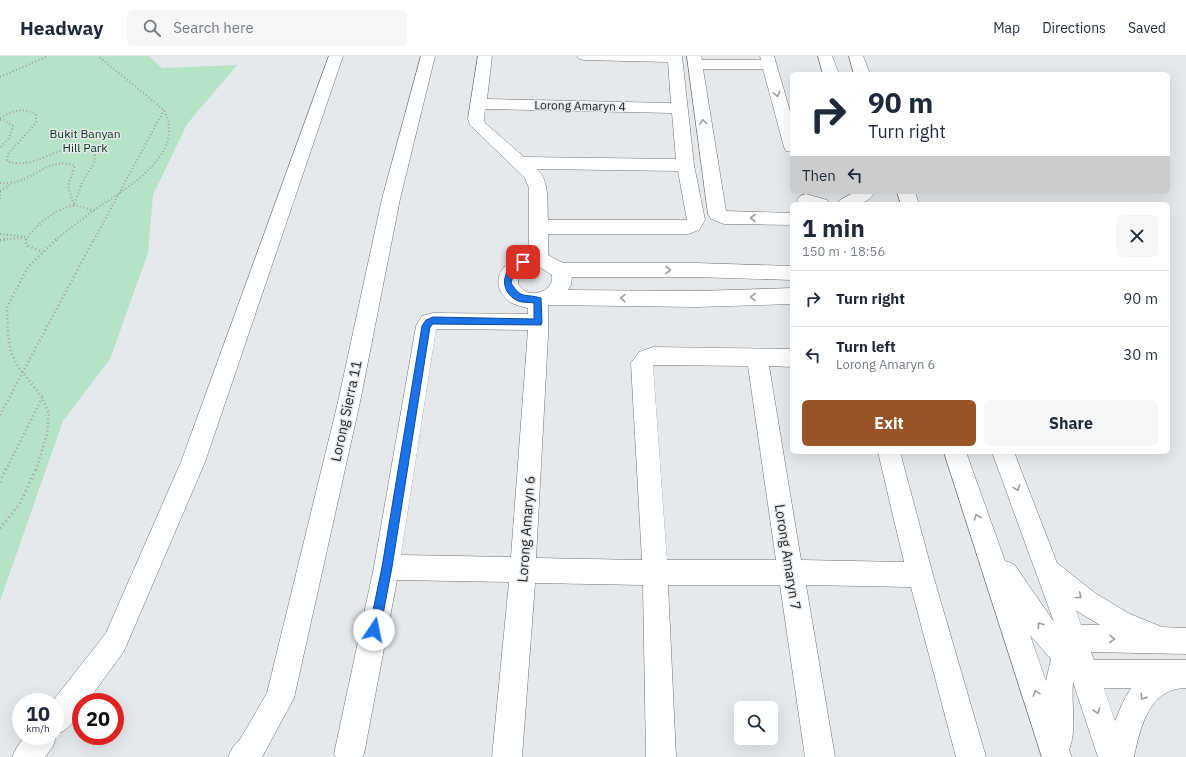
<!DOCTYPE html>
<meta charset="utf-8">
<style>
:root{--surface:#fff;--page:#f6f6f7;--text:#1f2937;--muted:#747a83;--line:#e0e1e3;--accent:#985328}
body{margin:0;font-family:"IBM Plex Sans",sans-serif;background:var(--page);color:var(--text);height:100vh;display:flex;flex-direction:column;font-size:15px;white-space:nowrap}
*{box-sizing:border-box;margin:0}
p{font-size:13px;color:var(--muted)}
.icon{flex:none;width:22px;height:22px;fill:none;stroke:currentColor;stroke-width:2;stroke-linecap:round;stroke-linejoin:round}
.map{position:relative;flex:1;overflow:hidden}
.panel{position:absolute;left:790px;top:146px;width:380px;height:252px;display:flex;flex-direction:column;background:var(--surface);border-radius:6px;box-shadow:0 4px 16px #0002}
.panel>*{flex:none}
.hud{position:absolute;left:790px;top:16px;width:380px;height:122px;border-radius:6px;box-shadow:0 4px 16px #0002;background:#fff;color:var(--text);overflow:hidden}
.buttons{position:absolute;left:734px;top:645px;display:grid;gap:8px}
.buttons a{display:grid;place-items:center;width:44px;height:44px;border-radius:6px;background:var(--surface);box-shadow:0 4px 16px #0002;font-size:20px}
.speed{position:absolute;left:12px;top:637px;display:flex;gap:8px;font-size:20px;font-weight:700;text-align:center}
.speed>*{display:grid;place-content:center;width:52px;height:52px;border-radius:50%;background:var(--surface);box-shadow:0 4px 16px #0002;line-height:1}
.speed small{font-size:10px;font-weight:400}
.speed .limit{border:6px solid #d22;background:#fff;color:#111}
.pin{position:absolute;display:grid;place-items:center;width:34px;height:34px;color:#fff;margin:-17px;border-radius:8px;box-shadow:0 2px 6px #0006}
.me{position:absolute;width:44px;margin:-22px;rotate:11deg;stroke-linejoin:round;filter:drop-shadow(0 0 3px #0008)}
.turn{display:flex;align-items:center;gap:14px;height:84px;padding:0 12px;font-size:18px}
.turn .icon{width:52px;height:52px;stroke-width:2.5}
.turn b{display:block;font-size:28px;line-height:34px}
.then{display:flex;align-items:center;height:38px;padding:0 12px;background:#0003;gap:8px;font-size:15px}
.round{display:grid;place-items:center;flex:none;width:42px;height:42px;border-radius:6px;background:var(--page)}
.head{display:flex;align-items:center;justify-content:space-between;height:68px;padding:0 12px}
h1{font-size:24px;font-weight:700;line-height:30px}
.primary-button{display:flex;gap:8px;margin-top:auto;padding:8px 12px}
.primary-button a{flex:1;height:46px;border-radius:6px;background:var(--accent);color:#fff;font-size:16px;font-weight:700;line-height:46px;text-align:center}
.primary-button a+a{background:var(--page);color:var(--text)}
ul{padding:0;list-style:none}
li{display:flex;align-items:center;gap:12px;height:56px;padding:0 12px;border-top:1px solid var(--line)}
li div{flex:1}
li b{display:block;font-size:15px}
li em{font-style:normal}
header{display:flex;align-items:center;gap:24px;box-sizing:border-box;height:56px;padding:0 20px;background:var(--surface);border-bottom:1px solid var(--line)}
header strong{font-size:19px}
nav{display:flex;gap:22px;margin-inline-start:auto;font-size:14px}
.search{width:280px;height:36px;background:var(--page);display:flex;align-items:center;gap:10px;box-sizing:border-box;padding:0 14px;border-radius:6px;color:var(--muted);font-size:15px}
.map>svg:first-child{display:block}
</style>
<header>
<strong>Headway</strong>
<div class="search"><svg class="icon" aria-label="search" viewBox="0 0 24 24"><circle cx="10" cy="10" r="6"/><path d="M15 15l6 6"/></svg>Search here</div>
<nav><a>Map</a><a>Directions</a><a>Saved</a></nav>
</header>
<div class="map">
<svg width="1186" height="701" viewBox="0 0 1186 701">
<rect width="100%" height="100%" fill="#e6e9ec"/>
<polygon fill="#b5e3c6" points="0,0 149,0 162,12 237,9 187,68 153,139 148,197 110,303 63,365 0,545"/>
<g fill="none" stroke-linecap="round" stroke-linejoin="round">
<g stroke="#6f7173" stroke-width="1">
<g id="minor">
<path d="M329 0H343L205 406 124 595 87 646H81C81 659 69 674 57 678L53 690 45 701H12L17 691 25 680H55V646H52L106 577 181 406Z"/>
<polygon points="421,0 435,0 400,143 360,346 294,642 262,701 228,701 233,691 241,682 267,637 338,346 382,143"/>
<path d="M478 0H492L487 43 671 47 668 6 584 4 579 3 577 0H682L694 109 705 164 699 174 688 178H548V199L563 207H696L792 210V224L696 221H572L571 229 568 234 697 235 792 232V248L697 251 548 249V280L536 502 642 504 631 307 639 296 653 291 792 293V311L769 310 801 504 904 506 878 396H900L933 519 986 701H956L911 531 806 529 835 701H805L780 529H668L676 701H646L643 529 535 527 522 701H492L509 526 397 524 364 698 362 701H336L334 698 374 511 416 270 422 260 433 257 528 258V252C522 251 515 249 510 246 485 226 504 202 529 198V132L525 122 470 69 468 63ZM485 53 672 57 676 103 524 101 485 67 484 63ZM537 113 678 115 687 164H548C547 148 550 125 537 113ZM538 210 552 219C554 234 537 240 526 236L518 228C519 215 526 212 538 210ZM436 273 528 274 511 501 401 499ZM653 309 748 310 776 504H667Z"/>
<polygon points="687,0 701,0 702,4 761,4 760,0 774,0 792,62 792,96 786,95 784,91 763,13 703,13 726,155 792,157 792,169 724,168 711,163 708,158"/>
<polygon points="818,0 832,0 839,18 823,18"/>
<polygon points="849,0 863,0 870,18 854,18"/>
<path d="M855 136H875C866 151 852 148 837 148L840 144Z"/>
<polygon points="897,136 915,136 919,148 901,148"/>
<polygon points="806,138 827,144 830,148 799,148 797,144 800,140"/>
<path d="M944 396H966L1005 505 1014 508 1054 566 992 396H1014L1057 507 1095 537 1130 558 1162 571 1186 572V598L1091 596 1094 604H1186V632C1149 632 1140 672 1134 701H1098L1073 626C1071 648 1077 675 1069 694L1072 701H1042ZM1076 554 1077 555 1100 569H1081ZM1030 579 1051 603 1046 625ZM1104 632H1131L1123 646 1115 665Z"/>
</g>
</g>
<g stroke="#9ea0a2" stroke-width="2" stroke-dasharray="1 2.5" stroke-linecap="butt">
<polyline points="0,21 48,0"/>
<path d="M0 62C12 55 23 51 36 58V67L8 98 7 105C28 113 47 98 67 93 74 91 82 92 89 93L95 99 94 107 82 127 74 149"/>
<polyline points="0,64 4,64 13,70 9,82 0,92"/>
<path d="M0 127C31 131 47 98 75 110L68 130 74 149"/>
<polyline points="0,135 12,128"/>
<polyline points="0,135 0,143"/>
<polyline points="0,178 26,181"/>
<polyline points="0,184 22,182"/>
<path d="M26 184C33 171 58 151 73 150 80 149 87 153 94 155"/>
<path d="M55 184C68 174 81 164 94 154 124 134 188 98 164 54L98 0"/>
<polyline points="94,184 164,54"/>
</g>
<g stroke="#9ea0a2" stroke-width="2.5" stroke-dasharray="1 3" stroke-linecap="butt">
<polyline points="26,183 25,186 28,190 43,196"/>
<polyline points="0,184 8,183"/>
<polyline points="0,359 94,183"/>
<polyline points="6,414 42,342"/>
<polyline points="36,414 47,378 49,358 42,341 19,312 11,297 8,279 7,251 28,211 57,183"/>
</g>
<g stroke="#9ea0a2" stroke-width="3" stroke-dasharray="1 3.5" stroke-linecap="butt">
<polyline points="0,426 6,413"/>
<polyline points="0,472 19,449 36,413"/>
</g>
<use href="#minor" fill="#fff" fill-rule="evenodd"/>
</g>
<defs><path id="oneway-chevron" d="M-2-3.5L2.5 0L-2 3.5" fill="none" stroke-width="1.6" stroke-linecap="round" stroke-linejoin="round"/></defs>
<g stroke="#9d9d9e">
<use href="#oneway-chevron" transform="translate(777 38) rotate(75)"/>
<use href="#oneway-chevron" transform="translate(703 66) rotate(-98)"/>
<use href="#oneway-chevron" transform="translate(753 162) rotate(-180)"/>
<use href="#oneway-chevron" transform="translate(668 214)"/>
<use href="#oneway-chevron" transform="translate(753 241) rotate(179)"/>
<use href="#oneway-chevron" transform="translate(623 242) rotate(-179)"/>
<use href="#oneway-chevron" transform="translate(1017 432) rotate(69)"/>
<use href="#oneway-chevron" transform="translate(977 461) rotate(-109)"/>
<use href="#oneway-chevron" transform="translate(1079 540) rotate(39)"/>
<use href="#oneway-chevron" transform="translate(1040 569) rotate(-127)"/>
<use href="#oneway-chevron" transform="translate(1112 583) rotate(2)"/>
<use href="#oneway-chevron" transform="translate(1036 637) rotate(-108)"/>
<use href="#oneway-chevron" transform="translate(1143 641) rotate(125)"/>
<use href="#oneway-chevron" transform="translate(1097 655) rotate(72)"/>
</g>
<path fill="#1a73e8" stroke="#114b97" d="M523 203 527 206 514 217 511 227C522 244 524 237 541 242L542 266 541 269 433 268 430 271 392 511 380 574 378 578 374 579 371 578 369 574 382 511 422 270 426 264 433 261 534 263V247C529 246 523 247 518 245 497 235 502 210 523 203Z"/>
<g text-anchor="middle" stroke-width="3" stroke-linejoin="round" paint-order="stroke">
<g font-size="12" fill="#252627" stroke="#e6e9ec">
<text transform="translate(580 50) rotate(1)" y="4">Lorong Amaryn 4</text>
</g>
<g font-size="12" fill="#03351d" stroke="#e6e9ec">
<text x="85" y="82">Bukit Banyan<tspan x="85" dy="14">Hill Park</tspan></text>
</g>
<g font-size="14" fill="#252627" stroke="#e6e9ec">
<text transform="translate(346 355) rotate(-78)" y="5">Lorong Sierra 11</text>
<text transform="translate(526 473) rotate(-86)" y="5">Lorong Amaryn 6</text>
<text transform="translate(788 501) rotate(81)" y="5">Lorong Amaryn 7</text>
</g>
</g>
</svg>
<div class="buttons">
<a><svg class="icon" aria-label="search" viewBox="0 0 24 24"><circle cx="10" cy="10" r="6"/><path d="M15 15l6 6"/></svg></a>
</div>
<div class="speed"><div>10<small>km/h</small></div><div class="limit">20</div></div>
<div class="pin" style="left:523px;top:206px;background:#d93025"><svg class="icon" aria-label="arrive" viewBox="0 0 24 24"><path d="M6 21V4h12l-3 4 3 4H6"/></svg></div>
<svg class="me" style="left:374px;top:574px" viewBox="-20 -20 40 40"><circle r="19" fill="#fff"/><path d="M0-13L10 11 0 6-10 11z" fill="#1a73e8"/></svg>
<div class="hud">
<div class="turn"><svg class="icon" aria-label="right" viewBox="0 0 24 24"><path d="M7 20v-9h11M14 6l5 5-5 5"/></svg><div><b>90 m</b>Turn right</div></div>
<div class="then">Then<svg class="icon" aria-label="left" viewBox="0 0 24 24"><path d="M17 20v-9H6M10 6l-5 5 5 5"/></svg></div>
</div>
<section class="panel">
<div class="head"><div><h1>1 min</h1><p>150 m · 18:56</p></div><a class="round"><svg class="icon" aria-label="close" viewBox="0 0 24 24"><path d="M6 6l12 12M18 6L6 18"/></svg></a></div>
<ul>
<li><svg class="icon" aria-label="right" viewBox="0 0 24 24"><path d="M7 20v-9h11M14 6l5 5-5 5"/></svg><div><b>Turn right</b></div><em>90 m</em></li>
<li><svg class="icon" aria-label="left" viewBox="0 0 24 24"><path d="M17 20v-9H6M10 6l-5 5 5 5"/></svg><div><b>Turn left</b><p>Lorong Amaryn 6</p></div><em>30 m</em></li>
</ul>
<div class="primary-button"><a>Exit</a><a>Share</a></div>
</section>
</div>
